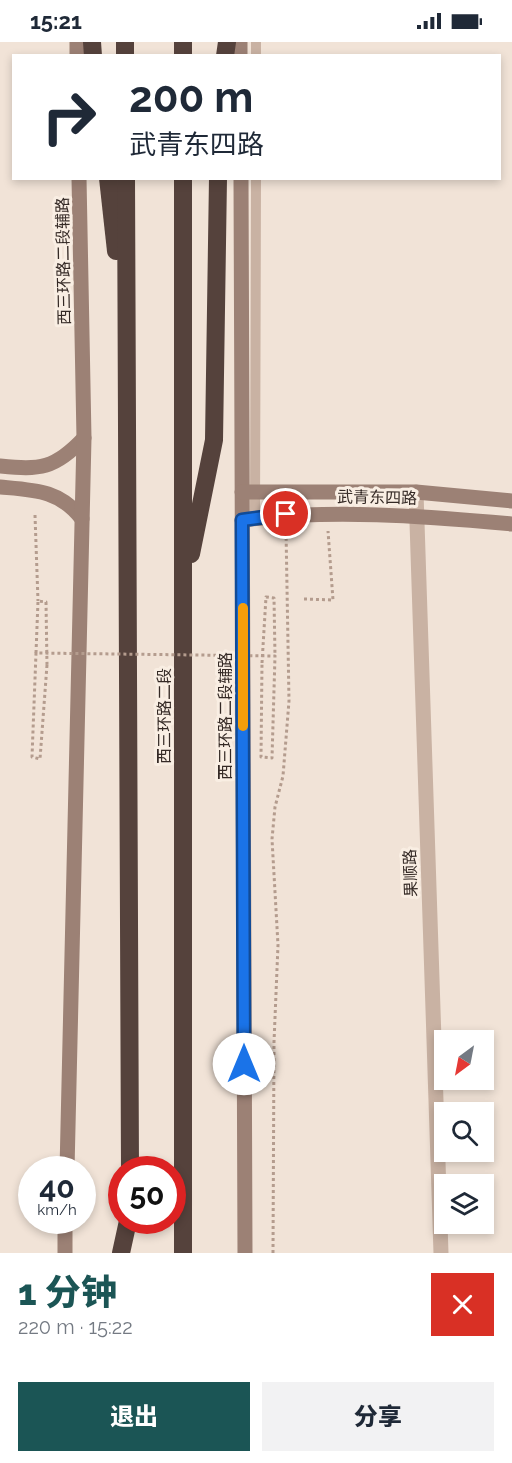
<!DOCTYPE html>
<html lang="zh">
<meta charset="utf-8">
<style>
:root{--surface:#fff;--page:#f2f2f3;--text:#1f2937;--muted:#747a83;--accent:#1b5555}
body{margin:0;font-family:Raleway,"Noto Sans SC",sans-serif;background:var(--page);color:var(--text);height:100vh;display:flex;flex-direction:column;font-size:22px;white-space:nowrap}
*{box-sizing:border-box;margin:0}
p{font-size:20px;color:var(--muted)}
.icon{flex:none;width:33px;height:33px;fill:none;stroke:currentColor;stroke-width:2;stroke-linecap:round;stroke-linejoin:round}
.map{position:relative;height:1211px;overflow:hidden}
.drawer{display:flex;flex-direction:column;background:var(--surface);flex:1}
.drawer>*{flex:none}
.guide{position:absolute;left:12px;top:12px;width:489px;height:126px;border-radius:0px;box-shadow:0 3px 9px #0003;background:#fff;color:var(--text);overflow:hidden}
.needle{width:39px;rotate:212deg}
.tools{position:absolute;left:434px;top:988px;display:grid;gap:12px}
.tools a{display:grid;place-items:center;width:60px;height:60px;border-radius:0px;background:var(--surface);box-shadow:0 3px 9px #0003;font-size:30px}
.speed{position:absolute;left:18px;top:1114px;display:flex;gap:12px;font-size:30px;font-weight:700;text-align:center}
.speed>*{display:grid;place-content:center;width:78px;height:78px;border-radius:50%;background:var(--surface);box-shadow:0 3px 9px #0003;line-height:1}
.speed small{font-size:15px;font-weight:400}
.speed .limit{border:9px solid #d22;background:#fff;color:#111}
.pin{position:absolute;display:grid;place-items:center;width:51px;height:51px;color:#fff;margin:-26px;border:3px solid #fff;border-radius:50%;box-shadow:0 2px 6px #0007}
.me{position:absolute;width:66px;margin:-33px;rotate:0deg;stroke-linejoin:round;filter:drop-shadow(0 0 4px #0008)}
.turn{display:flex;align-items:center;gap:21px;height:126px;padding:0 18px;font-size:27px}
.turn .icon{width:78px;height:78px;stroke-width:2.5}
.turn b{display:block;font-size:42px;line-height:51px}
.round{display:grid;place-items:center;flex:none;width:63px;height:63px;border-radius:0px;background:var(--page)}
.headline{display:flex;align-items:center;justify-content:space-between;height:102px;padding:0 18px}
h1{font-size:36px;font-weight:800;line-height:45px;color:var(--accent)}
.action{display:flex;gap:12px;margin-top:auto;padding:12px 18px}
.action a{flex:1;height:69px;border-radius:0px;background:var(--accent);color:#fff;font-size:24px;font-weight:800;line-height:69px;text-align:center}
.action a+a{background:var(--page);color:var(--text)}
.status{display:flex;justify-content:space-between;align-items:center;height:42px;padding:0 30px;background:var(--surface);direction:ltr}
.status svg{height:16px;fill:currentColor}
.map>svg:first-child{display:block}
</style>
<div class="status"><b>15:21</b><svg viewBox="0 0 49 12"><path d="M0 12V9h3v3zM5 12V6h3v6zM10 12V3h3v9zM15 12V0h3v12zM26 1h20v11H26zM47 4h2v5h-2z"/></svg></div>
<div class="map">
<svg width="512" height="1211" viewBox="0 0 512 1211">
<rect width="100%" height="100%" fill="#f1e3d7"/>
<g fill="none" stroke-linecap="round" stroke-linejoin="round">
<g stroke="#b49c8e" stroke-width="3" stroke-dasharray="3 3" stroke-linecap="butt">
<polyline points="35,473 38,559"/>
<polyline points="304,557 333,558 328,489"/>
<polyline points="36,611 38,559 46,560 47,623"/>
<polyline points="262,621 266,555 274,556 275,614"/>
<polyline points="273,1211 274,1000 278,903 272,797 275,765 283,734 289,659 286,488"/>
</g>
<g stroke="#c9b2a3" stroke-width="10">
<polyline points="256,0 256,14"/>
<polyline points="255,477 256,136"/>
</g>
<polyline stroke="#c9b2a3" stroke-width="15" points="416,450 441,1211"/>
<g stroke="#9c8175" stroke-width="15">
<polyline points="77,0 77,14"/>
<polyline points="240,0 240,14"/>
<polyline points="241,136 245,1211"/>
<path d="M0 424C40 428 55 427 84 396"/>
<path d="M0 445C34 448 60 448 82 477"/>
<polyline points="242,450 416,450 512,459"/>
<path d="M242 478C332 467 422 474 512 482"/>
<polyline points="67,1128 84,396 79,136"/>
<polyline points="65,1211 65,1179"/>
</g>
<g stroke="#55423c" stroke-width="18">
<polyline points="92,0 93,14"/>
<polyline points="125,0 125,14"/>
<polyline points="183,14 183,0"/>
<polyline points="225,14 227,0"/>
<polyline points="108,136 116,209"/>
<polyline points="126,136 130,1128"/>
<polyline points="191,512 214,398 218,136"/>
<polyline points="121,1211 128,1179"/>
<polyline points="183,1211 183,136"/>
</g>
<polyline stroke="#b49c8e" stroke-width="3" stroke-dasharray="3 3" stroke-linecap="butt" points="47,623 40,717 32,715 36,611 275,614 272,716 261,715 262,621"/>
</g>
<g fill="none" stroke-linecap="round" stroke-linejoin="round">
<g stroke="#114b97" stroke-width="15">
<polyline id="route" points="244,1022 242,478 286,472"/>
</g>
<use href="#route" stroke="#1a73e8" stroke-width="10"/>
<polyline stroke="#f59e0b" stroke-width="10" points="243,566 243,684"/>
</g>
<g text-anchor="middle" stroke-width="6" stroke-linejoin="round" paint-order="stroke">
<g font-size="16" fill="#342925" stroke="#f9eee3">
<text transform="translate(63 219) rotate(-91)" y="6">西三环路二段辅路</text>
<text transform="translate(377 455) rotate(1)" y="6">武青东四路</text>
<text transform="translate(164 674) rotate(-90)" y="6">西三环路二段</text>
<text transform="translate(225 674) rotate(-90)" y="6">西三环路二段辅路</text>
<text transform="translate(410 831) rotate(-92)" y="6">果顺路</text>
</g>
</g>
</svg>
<div class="tools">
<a><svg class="needle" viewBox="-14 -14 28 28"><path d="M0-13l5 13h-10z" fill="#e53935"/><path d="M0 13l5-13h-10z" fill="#747a83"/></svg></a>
<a><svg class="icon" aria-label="search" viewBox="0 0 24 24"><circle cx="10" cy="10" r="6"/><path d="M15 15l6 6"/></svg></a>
<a><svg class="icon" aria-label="layers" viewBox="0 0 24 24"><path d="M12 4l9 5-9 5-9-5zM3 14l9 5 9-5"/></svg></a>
</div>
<div class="speed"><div>40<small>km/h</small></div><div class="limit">50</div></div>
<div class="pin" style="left:286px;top:472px;background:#d93025"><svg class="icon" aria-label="arrive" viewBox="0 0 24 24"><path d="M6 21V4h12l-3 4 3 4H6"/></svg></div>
<svg class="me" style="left:244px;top:1022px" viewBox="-20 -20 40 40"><circle r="19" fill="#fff"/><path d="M0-13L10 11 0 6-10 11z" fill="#1a73e8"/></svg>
<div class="guide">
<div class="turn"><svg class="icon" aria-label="right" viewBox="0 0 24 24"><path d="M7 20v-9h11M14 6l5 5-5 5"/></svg><div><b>200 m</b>武青东四路</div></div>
</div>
</div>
<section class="drawer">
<div class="headline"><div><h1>1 分钟</h1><p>220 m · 15:22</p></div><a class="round" style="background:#d93025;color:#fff"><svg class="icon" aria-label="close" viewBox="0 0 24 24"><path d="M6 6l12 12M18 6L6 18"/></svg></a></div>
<div class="action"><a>退出</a><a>分享</a></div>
</section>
